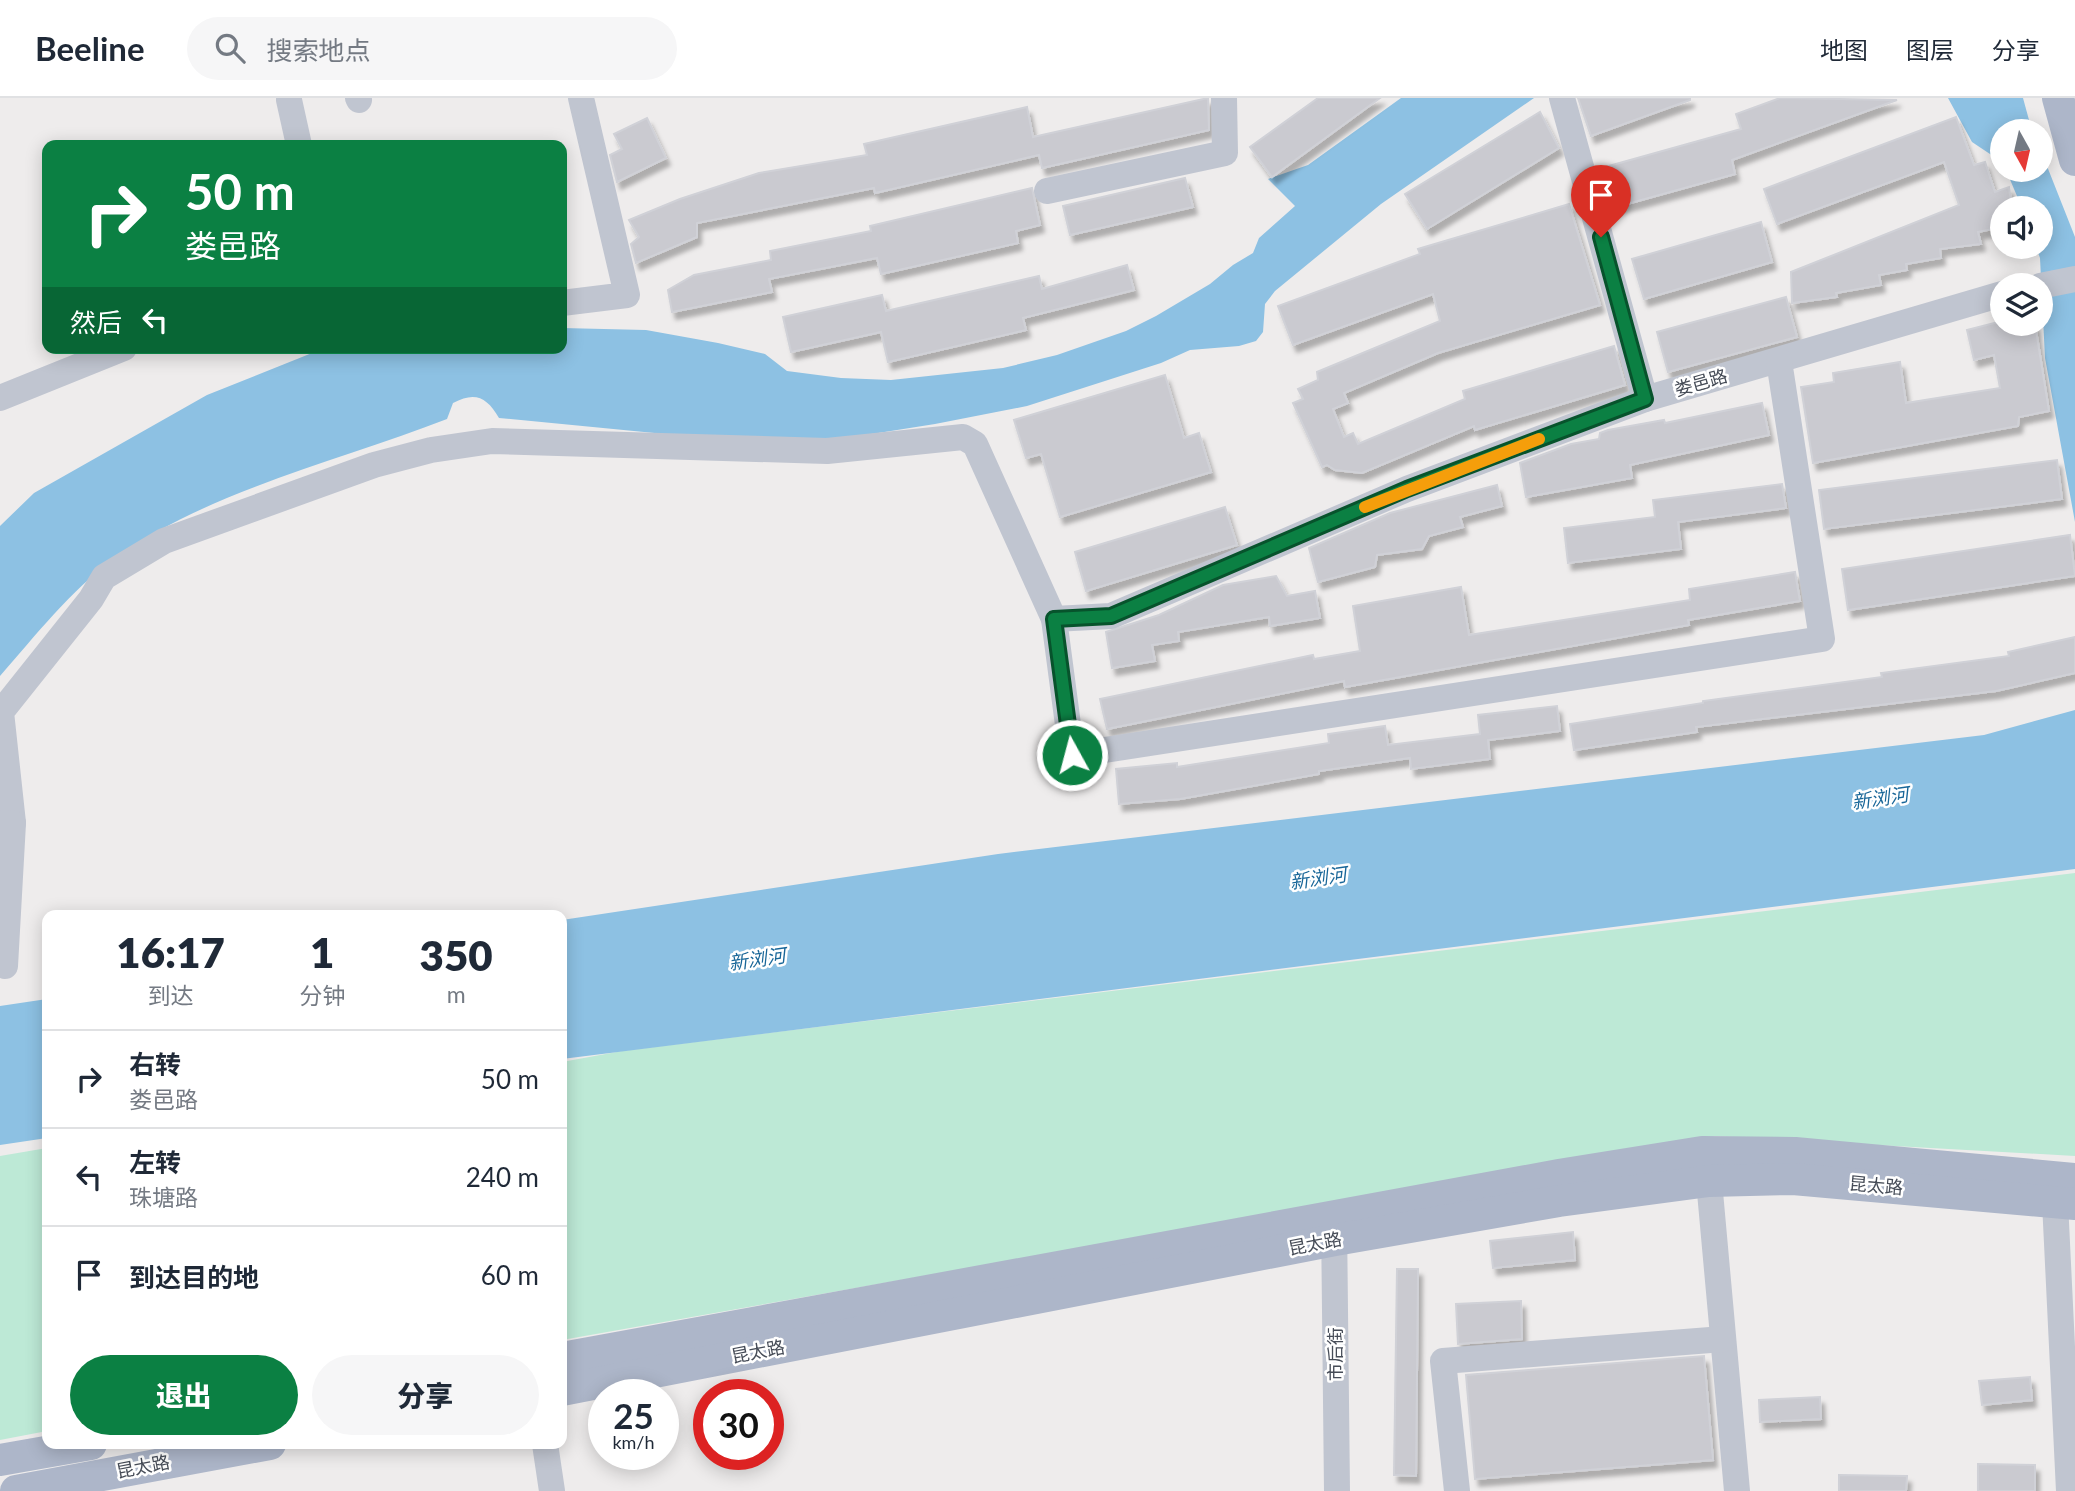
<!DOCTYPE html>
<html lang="zh">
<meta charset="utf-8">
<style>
:root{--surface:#fff;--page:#f6f6f7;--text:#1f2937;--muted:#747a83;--line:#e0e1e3;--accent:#0b8043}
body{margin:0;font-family:Lato,"Noto Sans SC",sans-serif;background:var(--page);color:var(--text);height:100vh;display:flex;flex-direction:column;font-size:26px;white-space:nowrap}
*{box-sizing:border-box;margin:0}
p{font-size:23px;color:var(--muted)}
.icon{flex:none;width:38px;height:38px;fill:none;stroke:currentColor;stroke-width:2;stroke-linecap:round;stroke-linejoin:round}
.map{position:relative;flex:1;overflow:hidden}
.sheet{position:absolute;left:42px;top:812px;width:525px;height:539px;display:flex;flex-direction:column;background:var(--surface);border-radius:14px;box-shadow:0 4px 18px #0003}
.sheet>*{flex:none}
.banner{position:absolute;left:42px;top:42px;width:525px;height:214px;border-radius:14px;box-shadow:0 4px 18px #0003;background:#0b8043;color:#fff;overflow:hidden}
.needle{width:46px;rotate:172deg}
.fabs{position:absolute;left:1990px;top:21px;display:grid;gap:14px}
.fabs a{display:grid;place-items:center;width:63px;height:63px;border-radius:50%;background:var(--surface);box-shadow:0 4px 18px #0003;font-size:35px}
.speed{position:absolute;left:588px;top:1281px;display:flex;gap:14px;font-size:35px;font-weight:700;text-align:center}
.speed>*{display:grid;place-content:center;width:91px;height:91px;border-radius:50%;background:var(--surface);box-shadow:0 4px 18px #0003;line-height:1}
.speed small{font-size:18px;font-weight:400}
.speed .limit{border:10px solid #d22;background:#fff;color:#111}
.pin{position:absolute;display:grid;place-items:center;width:60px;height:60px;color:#fff;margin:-72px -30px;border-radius:50% 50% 50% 0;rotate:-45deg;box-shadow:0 0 7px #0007}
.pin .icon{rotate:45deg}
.me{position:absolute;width:77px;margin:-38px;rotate:353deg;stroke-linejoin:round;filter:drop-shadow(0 0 5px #0008)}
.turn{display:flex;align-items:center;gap:24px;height:147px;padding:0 28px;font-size:32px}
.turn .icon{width:91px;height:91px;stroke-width:2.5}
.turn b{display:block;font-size:49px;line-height:60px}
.then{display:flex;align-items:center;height:66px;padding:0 28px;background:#0003;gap:14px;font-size:26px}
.eta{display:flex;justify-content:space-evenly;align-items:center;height:119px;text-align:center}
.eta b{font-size:42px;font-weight:800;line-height:49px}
.button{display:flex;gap:14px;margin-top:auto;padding:14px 28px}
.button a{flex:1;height:80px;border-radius:42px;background:var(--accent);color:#fff;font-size:28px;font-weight:800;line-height:80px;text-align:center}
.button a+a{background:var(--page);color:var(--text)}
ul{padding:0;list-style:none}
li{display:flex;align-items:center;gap:21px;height:98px;padding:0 28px;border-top:2px solid var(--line)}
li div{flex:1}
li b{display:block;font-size:26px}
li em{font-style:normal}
header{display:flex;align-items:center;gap:42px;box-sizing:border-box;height:98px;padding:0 35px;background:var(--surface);border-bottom:2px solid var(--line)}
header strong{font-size:33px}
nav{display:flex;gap:38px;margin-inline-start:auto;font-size:24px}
.search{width:490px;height:63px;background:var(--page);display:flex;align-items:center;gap:18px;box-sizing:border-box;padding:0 24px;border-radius:38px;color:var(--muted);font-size:26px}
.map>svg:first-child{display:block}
</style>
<header>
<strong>Beeline</strong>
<div class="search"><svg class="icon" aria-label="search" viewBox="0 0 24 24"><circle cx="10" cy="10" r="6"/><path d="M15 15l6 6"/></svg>搜索地点</div>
<nav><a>地图</a><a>图层</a><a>分享</a></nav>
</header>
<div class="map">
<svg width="2075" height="1393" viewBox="0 0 2075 1393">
<defs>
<filter id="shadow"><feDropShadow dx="4" dy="7" stdDeviation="2" flood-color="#0004"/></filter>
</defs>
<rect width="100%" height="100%" fill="#eeecec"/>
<g fill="#bde9d6">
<polygon points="2075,775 2075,1058 1715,1038 562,1242 562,964 622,953"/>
<polygon points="47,1050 47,1333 0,1342 0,1058"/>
</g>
<g fill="#8dc1e3">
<path d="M1401 0H1534L1381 106 1275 193 1265 206 1263 234 1256 243 1239 248 1190 252 1161 265 1027 308 935 326 834 342 716 341 499 320C487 299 475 293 453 305L447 321C341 362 207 394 115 460 70 493 36 537 0 578V428L34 395 207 297 312 255 339 250H562V230L646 232 718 245 765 256 787 273 841 280 891 282 1003 270 1057 257 1126 233 1156 218 1210 186 1233 167 1253 155 1259 140 1295 108 1268 81 1308 67Z"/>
<polygon points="1948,0 2023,0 2032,33 2002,33 2002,64 1972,44"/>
<polygon points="2041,53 2075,139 2075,424 2045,260 2040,160 2036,149 2040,149 2040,110 2022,110 2006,72 2040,72"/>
<polygon points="2075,612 2075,771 562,961 562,822 998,756 1984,637"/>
<polygon points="47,901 47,1040 0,1047 0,908"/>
</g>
<g fill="#cacad0" stroke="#d0d1d7" stroke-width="2" filter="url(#shadow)">
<polygon points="1208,0 1209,32 1042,70 1039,57 875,95 874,90 697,125 697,139 636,165 631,146 639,139 629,122 680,101 759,75 867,57 864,46 1027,9 1033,39"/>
<polygon points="1318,0 1380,0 1272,79 1250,49"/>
<polygon points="1578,0 1690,0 1690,2 1591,38"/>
<polygon points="1780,0 1897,2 1732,62 1735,76 1609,111 1598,71 1741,31 1736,16"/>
<polygon points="1540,14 1559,50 1427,131 1405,96"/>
<polygon points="1956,19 1974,67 1985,64 1995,94 2009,89 2012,110 2002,110 2002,129 1978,134 1981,146 1940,151 1941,160 1906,166 1907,172 1879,177 1881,187 1836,195 1837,199 1792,205 1791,174 1959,107 1944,64 1777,126 1764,91"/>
<polygon points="647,20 666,60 617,84 610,57 622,51 614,36"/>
<polygon points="1185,80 1193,109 1070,137 1063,108"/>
<polygon points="1032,90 1040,127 1016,133 1018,145 881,176 877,160 769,181 772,194 672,214 668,192 694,177 771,162 770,153 871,133 870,128"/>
<polygon points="1569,106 1600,207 1438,255 1344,295 1348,305 1333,311 1344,339 1353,335 1358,346 1465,301 1463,293 1614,248 1625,287 1475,332 1474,328 1362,375 1335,372 1327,367 1322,369 1293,305 1303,301 1298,291 1318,282 1317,274 1440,223 1433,196 1293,247 1278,208 1420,156 1418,151"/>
<polygon points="1761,124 1772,164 1644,201 1632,161"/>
<polygon points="1127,167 1134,192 1023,220 1026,232 888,264 881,234 791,254 783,219 882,197 886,213 1039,178 1042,191"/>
<polygon points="1786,199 1797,239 1668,274 1657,234"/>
<polygon points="2002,223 2002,226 2035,226 2049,313 2019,319 2018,328 1813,365 1801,289 1834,284 1833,275 1900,264 1906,305 2000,290 1994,257 1974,262 1967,232"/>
<polygon points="1165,277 1184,340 1199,335 1211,374 1060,419 1041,356 1026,360 1014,322"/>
<polygon points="1762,305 1769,337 1630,367 1632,380 1526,399 1520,365 1571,346 1599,341 1600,335 1608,332 1664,322 1665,325"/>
<polygon points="2057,362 2062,401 1824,431 1819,392"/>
<polygon points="1782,386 1786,410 1678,424 1681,451 1568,465 1564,430 1655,419 1653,402"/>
<polygon points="1497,387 1502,408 1460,419 1463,429 1429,438 1422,451 1377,457 1375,469 1318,484 1309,450 1390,415"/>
<polygon points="1225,409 1237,447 1086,493 1075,454"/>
<polygon points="2070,437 2075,478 1848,512 1842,471"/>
<polygon points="1795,474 1800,503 1688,522 1689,527 1345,589 1344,583 1107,631 1100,601 1313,557 1314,561 1360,553 1353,508 1461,489 1469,537 1690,502 1689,491"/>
<polygon points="1276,478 1287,498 1315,493 1320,520 1270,528 1269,519 1178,534 1179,543 1152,547 1155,563 1112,570 1106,534 1159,517 1223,487"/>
<polygon points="2075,539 2075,575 1996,593 1696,629 1697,634 1574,652 1570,626 1703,605 1703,603 1882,579 1881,575 2009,558 2008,554"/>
<polygon points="1557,608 1560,633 1488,642 1490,661 1411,671 1410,660 1319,673 1319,676 1180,701 1119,706 1116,671 1177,665 1177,669 1329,645 1328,636 1385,628 1388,647 1480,636 1478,617"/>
<polygon points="1573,1134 1575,1162 1493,1170 1490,1143"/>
<polygon points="1397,1171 1418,1171 1416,1378 1394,1377"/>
<polygon points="1521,1203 1522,1241 1458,1246 1456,1206"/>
<polygon points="1704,1258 1713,1362 1475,1381 1466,1277"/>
<polygon points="2030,1279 2032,1302 1982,1307 1979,1283"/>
<polygon points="1820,1299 1821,1321 1760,1324 1759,1302"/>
<polygon points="1978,1366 2035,1367 2035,1393 1978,1393"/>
<polygon points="1839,1377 1907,1378 1906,1393 1839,1393"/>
</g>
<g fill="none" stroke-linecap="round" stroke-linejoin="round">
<g stroke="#c0c5d0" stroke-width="26">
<polyline points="358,0 359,2"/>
<polyline points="1562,0 1645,301"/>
<polyline points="289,2 299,47"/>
<polyline points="1047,93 1225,55 1224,0"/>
<polyline points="2040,188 2075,181"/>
<polyline points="562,205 627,197 581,0"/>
<polyline points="0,300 124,250"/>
<polyline points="1054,521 1111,518 1407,391 1645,301 2002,196"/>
<polyline points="13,725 1,614 91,501 104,479 164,443 374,367 431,352 492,343 827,353 963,339 975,346 1054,521 1072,657 1822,541 1779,263"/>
<polyline points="0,726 13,725 5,868"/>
<polyline points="1709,1083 1737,1393"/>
<polyline points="2055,1104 2069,1393"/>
<polyline points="1334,1122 1337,1393"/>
<polyline points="545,1346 552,1393"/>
<polyline points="1457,1393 1443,1263 1723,1241"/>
</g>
<g stroke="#adb6c9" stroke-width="32">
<polyline points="2058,0 2075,62"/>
<polyline points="562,1260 1559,1077 1702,1054 1795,1055 2075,1081"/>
<polyline points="562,1292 1335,1142 1559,1103 1709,1083 1793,1081 2075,1106"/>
<polyline points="0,1362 91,1346"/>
<polyline points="16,1393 270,1346"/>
</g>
</g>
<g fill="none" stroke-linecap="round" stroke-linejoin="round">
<g stroke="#07532c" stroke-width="18">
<polyline id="route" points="1072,657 1054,521 1111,518 1407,391 1645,301 1601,139"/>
</g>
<use href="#route" stroke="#0b8043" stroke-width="12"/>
<polyline stroke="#f59e0b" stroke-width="12" points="1365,409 1539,341"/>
</g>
<g text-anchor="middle" stroke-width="5" stroke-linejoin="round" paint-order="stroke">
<g font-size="18" fill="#464c57" stroke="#fff">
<text transform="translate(1701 285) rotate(-16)" y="6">娄邑路</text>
<text transform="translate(1876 1088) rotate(5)" y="6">昆太路</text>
<text transform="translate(1315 1146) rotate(-11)" y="6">昆太路</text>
<text transform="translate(758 1254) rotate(-11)" y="6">昆太路</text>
<text transform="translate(1336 1256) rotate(-90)" y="6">市后街</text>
<text transform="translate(143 1369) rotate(-11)" y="6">昆太路</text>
</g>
<g font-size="19" font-style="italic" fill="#186698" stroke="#fff">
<text transform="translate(1880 700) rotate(-8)" y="7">新浏河</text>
<text transform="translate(1318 780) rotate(-8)" y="7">新浏河</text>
<text transform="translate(757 861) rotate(-8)" y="7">新浏河</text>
</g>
</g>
</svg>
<div class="fabs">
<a><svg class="needle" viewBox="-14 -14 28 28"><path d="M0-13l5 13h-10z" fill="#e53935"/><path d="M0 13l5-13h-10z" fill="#747a83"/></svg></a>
<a><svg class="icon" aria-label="sound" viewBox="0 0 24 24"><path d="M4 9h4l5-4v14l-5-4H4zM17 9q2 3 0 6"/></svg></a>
<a><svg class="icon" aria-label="layers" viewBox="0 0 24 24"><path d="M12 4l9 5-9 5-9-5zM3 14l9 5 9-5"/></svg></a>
</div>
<div class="speed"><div>25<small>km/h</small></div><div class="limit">30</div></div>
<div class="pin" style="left:1601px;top:139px;background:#d93025"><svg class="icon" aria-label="arrive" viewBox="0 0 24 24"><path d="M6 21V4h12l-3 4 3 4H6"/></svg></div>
<svg class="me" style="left:1072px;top:657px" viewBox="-20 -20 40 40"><circle r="17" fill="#0b8043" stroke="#fff" stroke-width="3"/><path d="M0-11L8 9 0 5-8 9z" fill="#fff"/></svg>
<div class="banner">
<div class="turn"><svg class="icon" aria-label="right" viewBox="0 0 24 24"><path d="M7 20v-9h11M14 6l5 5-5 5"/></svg><div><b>50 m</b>娄邑路</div></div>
<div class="then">然后<svg class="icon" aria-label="left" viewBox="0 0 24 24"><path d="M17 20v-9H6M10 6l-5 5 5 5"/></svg></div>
</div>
<section class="sheet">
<div class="eta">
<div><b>16:17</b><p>到达</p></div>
<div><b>1</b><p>分钟</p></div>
<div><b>350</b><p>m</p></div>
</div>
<ul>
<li><svg class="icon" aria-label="right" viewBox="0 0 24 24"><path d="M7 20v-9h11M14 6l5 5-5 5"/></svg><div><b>右转</b><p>娄邑路</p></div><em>50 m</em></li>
<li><svg class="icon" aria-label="left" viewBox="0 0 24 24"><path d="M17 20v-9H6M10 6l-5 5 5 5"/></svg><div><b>左转</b><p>珠塘路</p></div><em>240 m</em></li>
<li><svg class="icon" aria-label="arrive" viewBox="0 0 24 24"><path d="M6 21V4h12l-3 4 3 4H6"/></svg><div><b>到达目的地</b></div><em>60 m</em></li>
</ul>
<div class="button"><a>退出</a><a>分享</a></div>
</section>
</div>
